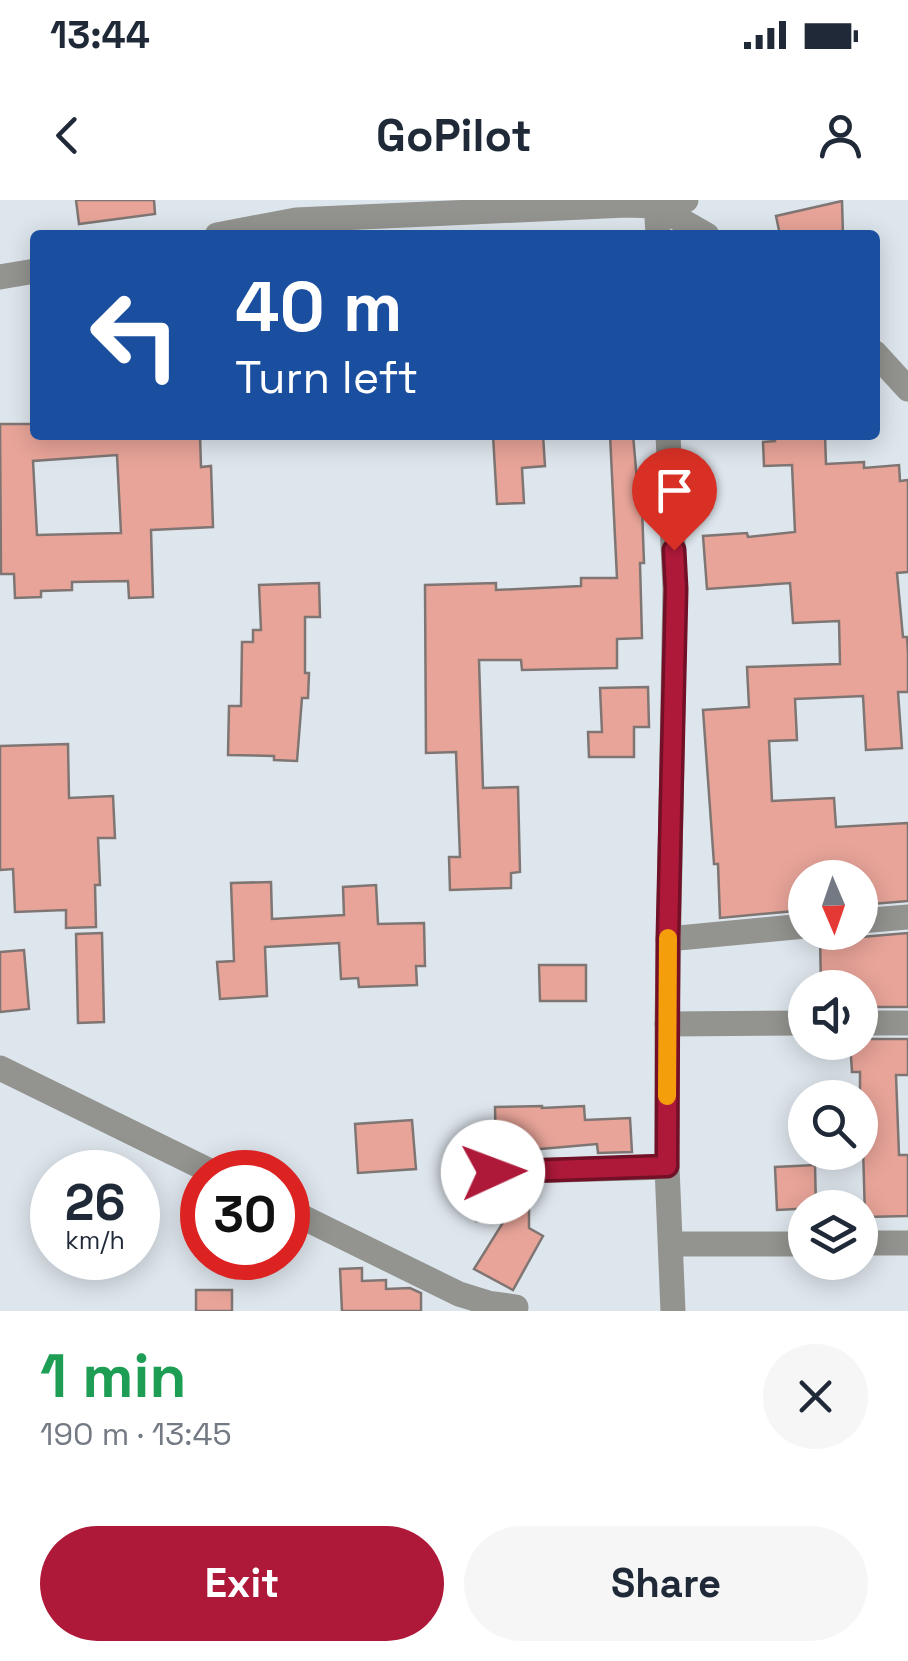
<!DOCTYPE html>
<meta charset="utf-8">
<style>
:root{--surface:#fff;--page:#f6f6f7;--text:#1f2937;--muted:#747a83;--accent:#ae193a}
body{margin:0;font-family:"Space Grotesk",sans-serif;background:var(--page);color:var(--text);height:100vh;display:flex;flex-direction:column;font-size:38px;white-space:nowrap}
*{box-sizing:border-box;margin:0}
p{font-size:32px;color:var(--muted)}
.icon{flex:none;width:55px;height:55px;fill:none;stroke:currentColor;stroke-width:2;stroke-linecap:round;stroke-linejoin:round}
.map{position:relative;height:1111px;overflow:hidden}
.side{display:flex;flex-direction:column;background:var(--surface);flex:1}
.side>*{flex:none}
.hud{position:absolute;left:30px;top:30px;width:850px;height:210px;border-radius:10px;box-shadow:0 5px 25px #0003;background:#1a4fa0;color:#fff;overflow:hidden}
.needle{width:65px;rotate:178deg}
.fabs{position:absolute;left:788px;top:660px;display:grid;gap:20px}
.fabs a{display:grid;place-items:center;width:90px;height:90px;border-radius:50%;background:var(--surface);box-shadow:0 5px 25px #0003;font-size:50px}
.speed{position:absolute;left:30px;top:950px;display:flex;gap:20px;font-size:50px;font-weight:700;text-align:center}
.speed>*{display:grid;place-content:center;width:130px;height:130px;border-radius:50%;background:var(--surface);box-shadow:0 5px 25px #0003;line-height:1}
.speed small{font-size:25px;font-weight:400}
.speed .limit{border:15px solid #d22;background:#fff;color:#111}
.pin{position:absolute;display:grid;place-items:center;width:85px;height:85px;color:#fff;margin:-102px -42px;border-radius:50% 50% 50% 0;rotate:-45deg;box-shadow:0 0 10px #0007}
.pin .icon{rotate:45deg}
.me{position:absolute;width:110px;margin:-55px;rotate:88deg;stroke-linejoin:round;filter:drop-shadow(0 0 8px #0008)}
.turn{display:flex;align-items:center;gap:35px;height:210px;padding:0 40px;font-size:45px}
.turn .icon{width:130px;height:130px;stroke-width:2.5}
.turn b{display:block;font-size:70px;line-height:85px}
.round{display:grid;place-items:center;flex:none;width:105px;height:105px;border-radius:52px;background:var(--page)}
.head{display:flex;align-items:center;justify-content:space-between;height:170px;padding:0 40px}
h1{font-size:60px;font-weight:600;line-height:75px;color:#1e9e55}
.primary-button{display:flex;gap:20px;margin-top:auto;padding:20px 40px}
.primary-button a{flex:1;height:115px;border-radius:60px;background:var(--accent);color:#fff;font-size:40px;font-weight:600;line-height:115px;text-align:center}
.primary-button a+a{background:var(--page);color:var(--text)}
.status{display:flex;justify-content:space-between;align-items:center;height:70px;padding:0 50px;background:var(--surface);direction:ltr}
.status svg{height:28px;fill:currentColor}
header{display:flex;justify-content:space-between;align-items:center;height:130px;padding:0 40px;background:var(--surface);font-size:45px;font-weight:600}
.map>svg:first-child{display:block}
</style>
<div class="status"><b>13:44</b><svg viewBox="0 0 49 12"><path d="M0 12V9h3v3zM5 12V6h3v6zM10 12V3h3v9zM15 12V0h3v12zM26 1h20v11H26zM47 4h2v5h-2z"/></svg></div>
<header><svg class="icon" aria-label="back" viewBox="0 0 24 24"><path d="M15 5l-7 7 7 7"/></svg>GoPilot<svg class="icon" aria-label="person" viewBox="0 0 24 24"><circle cx="12" cy="8" r="4"/><path d="M4 21q1-7 8-7t8 7"/></svg></header>
<div class="map">
<svg width="908" height="1111" viewBox="0 0 908 1111">
<rect width="100%" height="100%" fill="#dee6ed"/>
<g fill="#e8a499" stroke="#7f7573" stroke-width="2.5" fill-rule="evenodd">
<polygon points="76,0 154,0 155,14 79,24"/>
<polygon points="842,1 843,35 780,35 776,16"/>
<path d="M0 224H35V235H200L201 267 211 266 213 327 151 330 153 397 129 398 128 381 72 382V390L41 391V397L15 398 14 374H1ZM117 255 121 333 37 335 33 261Z"/>
<polygon points="493,235 543,235 545,266 522,268 524,303 497,304"/>
<polygon points="610,235 633,235 637,280 641,279 644,363 640,363 642,438 617,439 617,468 522,470 521,460 479,460 483,588 518,587 520,672 511,673 511,688 450,690 449,657 460,657 456,552 426,553 425,385 496,383 496,390 581,386 581,378 617,378"/>
<polygon points="774,235 825,235 826,264 864,262 864,268 899,265 900,281 908,280 908,372 897,373 903,437 907,437 908,453 908,492 898,492 902,548 866,550 863,496 795,499 797,540 769,541 772,601 834,598 836,627 908,623 908,701 860,705 860,678 803,678 805,710 720,718 718,664 714,664 703,510 749,507 747,467 840,464 839,421 793,423 790,383 707,389 703,336 747,333 748,337 795,332 792,265 764,266 763,242 775,241"/>
<polygon points="319,383 320,417 305,417 305,473 309,473 308,498 302,498 297,561 274,560 274,556 228,555 229,506 241,506 242,442 253,442 253,430 261,430 259,385"/>
<polygon points="648,487 649,527 634,527 634,557 589,557 588,532 602,532 600,488"/>
<polygon points="68,544 69,598 113,596 115,638 98,638 100,685 95,685 96,727 66,728 66,710 15,712 13,669 0,670 0,546"/>
<polygon points="271,682 272,719 344,715 343,687 376,685 378,724 424,723 425,766 416,766 417,785 359,787 358,778 341,779 339,743 265,747 267,796 220,799 217,762 234,761 231,683"/>
<polygon points="102,733 104,822 78,823 76,734"/>
<polygon points="908,733 908,807 860,807 860,788 821,788 820,737 861,737"/>
<polygon points="24,750 29,809 0,812 0,752"/>
<polygon points="539,765 586,765 586,801 540,801"/>
<polygon points="860,839 908,839 908,875 896,875 899,955 908,955 908,1016 865,1017 863,947 860,947 860,872 852,872 850,842 860,842"/>
<polygon points="542,906 542,908 584,906 585,920 630,918 632,952 598,953 597,944 529,950 529,955 496,956 495,907"/>
<polygon points="412,920 416,969 358,973 355,924"/>
<polygon points="815,965 816,1008 777,1010 775,967"/>
<polygon points="476,984 493,988 529,987 529,1028 543,1036 513,1090 474,1069 504,1021 476,1021"/>
<polygon points="362,1068 362,1081 386,1080 386,1089 410,1088 421,1093 421,1111 342,1111 340,1069"/>
<rect x="196" y="1090" width="36" height="21"/>
</g>
<g fill="none" stroke-linecap="round" stroke-linejoin="round">
<g stroke="#93938f" stroke-width="25">
<polyline points="656,0 658,35"/>
<polyline points="656,6 707,35"/>
<polyline points="217,35 296,20 626,5 656,6 686,0"/>
<polyline points="0,77 35,71"/>
<polyline points="875,153 908,189"/>
<polyline points="668,235 675,389 667,824 667,967 673,1111"/>
<polyline points="860,721 908,717"/>
<polyline points="668,739 805,726"/>
<polyline points="860,823 908,823"/>
<polyline points="667,824 805,823"/>
<polyline points="0,868 212,972"/>
<polyline points="493,972 667,967"/>
<polyline points="288,1010 459,1094 488,1103 516,1107"/>
<polyline points="860,1043 908,1043"/>
<polyline points="672,1044 805,1044"/>
</g>
</g>
<g fill="none" stroke-linecap="round" stroke-linejoin="round">
<g stroke="#711026" stroke-width="25">
<polyline id="route" points="493,972 667,966 668,738 676,389 674,350"/>
</g>
<use href="#route" stroke="#ae193a" stroke-width="18"/>
<polyline stroke="#f59e0b" stroke-width="18" points="667,896 668,738"/>
</g>
</svg>
<div class="fabs">
<a><svg class="needle" viewBox="-14 -14 28 28"><path d="M0-13l5 13h-10z" fill="#e53935"/><path d="M0 13l5-13h-10z" fill="#747a83"/></svg></a>
<a><svg class="icon" aria-label="sound" viewBox="0 0 24 24"><path d="M4 9h4l5-4v14l-5-4H4zM17 9q2 3 0 6"/></svg></a>
<a><svg class="icon" aria-label="search" viewBox="0 0 24 24"><circle cx="10" cy="10" r="6"/><path d="M15 15l6 6"/></svg></a>
<a><svg class="icon" aria-label="layers" viewBox="0 0 24 24"><path d="M12 4l9 5-9 5-9-5zM3 14l9 5 9-5"/></svg></a>
</div>
<div class="speed"><div>26<small>km/h</small></div><div class="limit">30</div></div>
<div class="pin" style="left:674px;top:350px;background:#d93025"><svg class="icon" aria-label="arrive" viewBox="0 0 24 24"><path d="M6 21V4h12l-3 4 3 4H6"/></svg></div>
<svg class="me" style="left:493px;top:972px" viewBox="-20 -20 40 40"><circle r="19" fill="#fff"/><path d="M0-13L10 11 0 6-10 11z" fill="#ae193a"/></svg>
<div class="hud">
<div class="turn"><svg class="icon" aria-label="left" viewBox="0 0 24 24"><path d="M17 20v-9H6M10 6l-5 5 5 5"/></svg><div><b>40 m</b>Turn left</div></div>
</div>
</div>
<section class="side">
<div class="head"><div><h1>1 min</h1><p>190 m · 13:45</p></div><a class="round"><svg class="icon" aria-label="close" viewBox="0 0 24 24"><path d="M6 6l12 12M18 6L6 18"/></svg></a></div>
<div class="primary-button"><a>Exit</a><a>Share</a></div>
</section>
